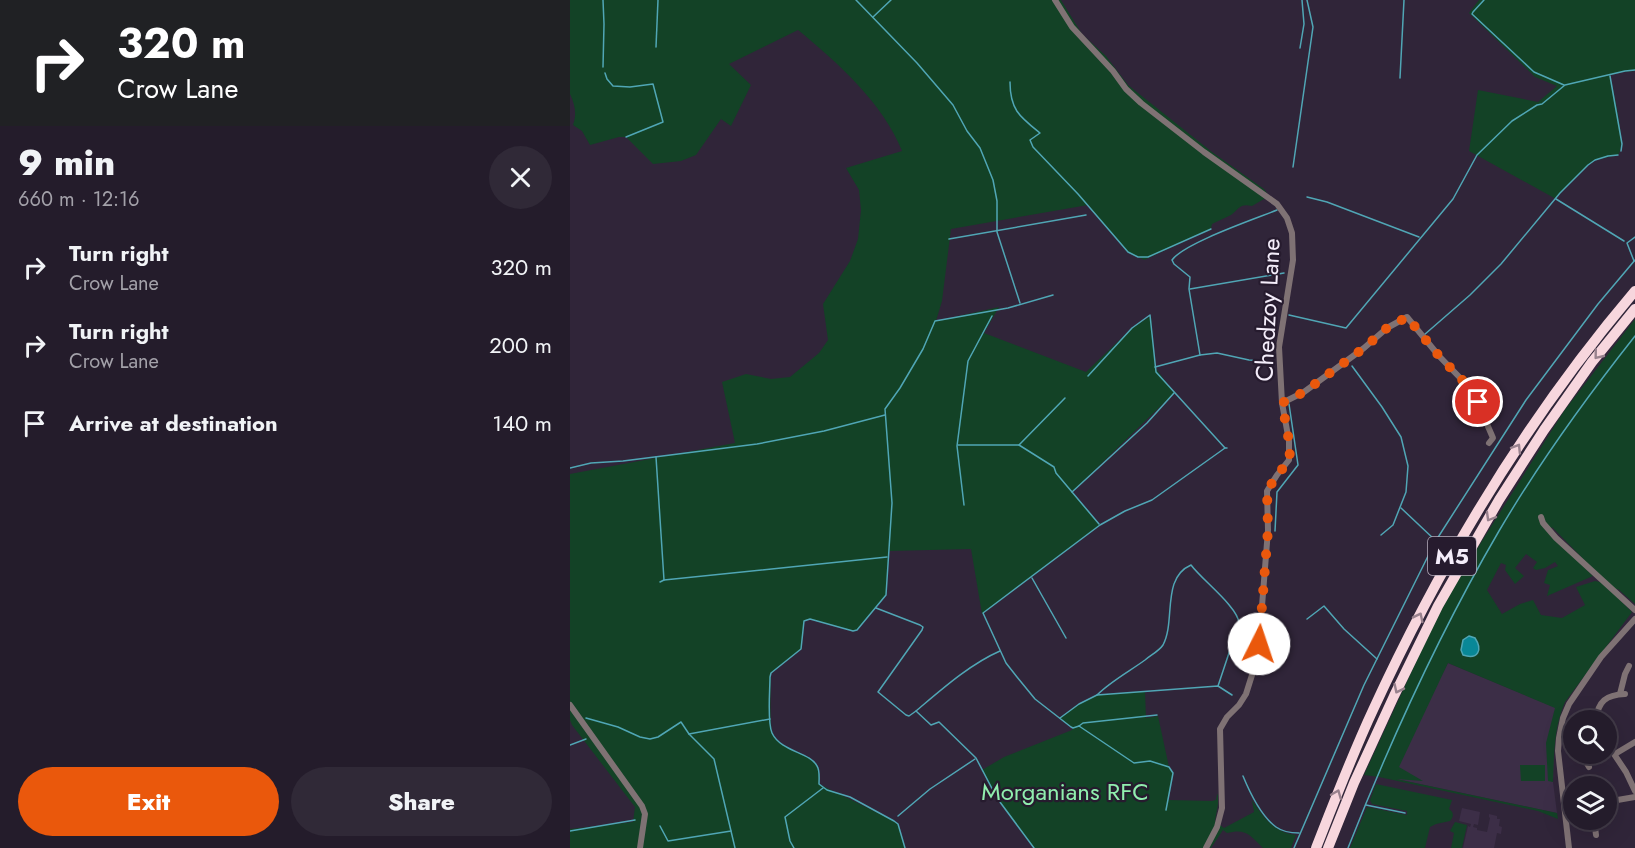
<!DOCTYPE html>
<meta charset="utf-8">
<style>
:root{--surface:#241c2b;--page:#302937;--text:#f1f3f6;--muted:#a3a1a9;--line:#413a47;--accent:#ea580c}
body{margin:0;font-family:Jost,sans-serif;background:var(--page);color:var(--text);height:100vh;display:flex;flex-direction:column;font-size:22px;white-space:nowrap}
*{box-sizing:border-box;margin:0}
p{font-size:20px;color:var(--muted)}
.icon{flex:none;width:33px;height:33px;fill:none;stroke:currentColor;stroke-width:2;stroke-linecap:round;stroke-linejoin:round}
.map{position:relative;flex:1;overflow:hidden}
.details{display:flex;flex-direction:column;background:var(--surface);width:570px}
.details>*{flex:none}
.top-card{background:#202124;color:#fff;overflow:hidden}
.buttons{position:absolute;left:993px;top:710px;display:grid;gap:12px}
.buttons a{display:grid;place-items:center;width:54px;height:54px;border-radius:50%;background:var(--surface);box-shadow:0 6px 24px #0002,0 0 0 2px var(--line);font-size:30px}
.pin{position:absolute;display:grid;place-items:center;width:51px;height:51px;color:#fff;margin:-26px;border:3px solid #fff;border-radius:50%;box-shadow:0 2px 6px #0007}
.me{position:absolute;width:66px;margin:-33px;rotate:4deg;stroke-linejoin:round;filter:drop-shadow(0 0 4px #0008)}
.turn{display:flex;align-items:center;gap:21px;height:126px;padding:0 18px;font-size:27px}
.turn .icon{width:78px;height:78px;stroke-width:2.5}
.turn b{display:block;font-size:42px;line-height:51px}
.round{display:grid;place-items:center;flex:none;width:63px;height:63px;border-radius:32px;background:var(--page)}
.headline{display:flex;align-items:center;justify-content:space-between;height:102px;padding:0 18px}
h1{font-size:36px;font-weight:800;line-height:45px}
.primary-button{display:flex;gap:12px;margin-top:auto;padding:12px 18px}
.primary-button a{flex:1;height:69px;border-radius:36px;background:var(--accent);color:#fff;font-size:24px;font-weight:800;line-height:69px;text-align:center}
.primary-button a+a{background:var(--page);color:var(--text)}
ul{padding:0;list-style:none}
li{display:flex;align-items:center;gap:18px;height:78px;padding:0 18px}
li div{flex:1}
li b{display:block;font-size:22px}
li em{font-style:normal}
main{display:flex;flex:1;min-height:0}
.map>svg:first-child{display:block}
</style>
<main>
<section class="details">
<div class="top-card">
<div class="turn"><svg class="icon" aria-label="right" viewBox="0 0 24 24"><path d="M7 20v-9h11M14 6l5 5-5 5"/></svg><div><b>320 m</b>Crow Lane</div></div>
</div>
<div class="headline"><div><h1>9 min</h1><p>660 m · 12:16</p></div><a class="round"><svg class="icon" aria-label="close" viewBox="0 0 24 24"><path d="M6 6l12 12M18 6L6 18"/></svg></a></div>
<ul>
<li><svg class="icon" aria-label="right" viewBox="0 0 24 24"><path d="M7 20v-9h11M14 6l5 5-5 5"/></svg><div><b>Turn right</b><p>Crow Lane</p></div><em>320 m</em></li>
<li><svg class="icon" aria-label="right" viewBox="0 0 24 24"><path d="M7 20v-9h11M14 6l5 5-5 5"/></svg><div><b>Turn right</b><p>Crow Lane</p></div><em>200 m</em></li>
<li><svg class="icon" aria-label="arrive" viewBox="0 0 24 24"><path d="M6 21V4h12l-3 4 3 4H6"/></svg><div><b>Arrive at destination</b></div><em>140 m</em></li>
</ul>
<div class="primary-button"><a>Exit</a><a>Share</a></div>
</section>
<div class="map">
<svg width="1065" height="848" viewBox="0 0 1065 848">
<rect width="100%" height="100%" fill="#302539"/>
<g fill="#3c2e47">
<polygon points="878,663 991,710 984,744 983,782 987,813 817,777"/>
<polygon points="892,808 910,812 908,825 904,824 903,827 907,828 907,830 917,832 920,818 919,817 919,814 927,816 927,819 930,819 929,826 932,827 931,834 927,833 924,848 893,848 898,826 900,827 901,824 889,821"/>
</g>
<g fill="#134226" fill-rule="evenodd">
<path d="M0 0H491L512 34 536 56 558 85 642 152 694 189 699 196 682 206C670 203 669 209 661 215 655 218 648 221 642 224L641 229 574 260 558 252 518 205 381 229 372 301 366 321 429 307 414 333 516 372 562 328 581 316 585 367 604 393 502 492 530 525 412 614 401 549 319 551 316 595 287 630 283 631 240 619 234 621 231 649 201 673C201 685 199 725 203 734 211 752 241 752 247 766 250 771 249 779 249 784L324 821 328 824 335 848H0V829L63 822 65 807 2 725 0 720V474L165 443 152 382 176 374 201 379 220 377 249 353 258 340 253 304 280 261 288 239 291 210 289 190 276 168 332 151C313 103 267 62 228 30L159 64 181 85 161 126 151 119 126 155 111 161 83 164 56 137H49L20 145 12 131 3 125C7 114 5 105 0 94Z"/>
<path d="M909 0H1065V71L1052 72 1040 75C1043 92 1057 142 1048 155L1025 160 1018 165 990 193 986 199 899 151 908 90 968 102 987 86 965 77 899 13Z"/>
<path d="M1065 319V604L1048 589 1042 592 1062 612 995 702C984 727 984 755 983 782L978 781 976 743 985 708 878 663 829 767 853 781 826 779 987 813 988 819 968 811 809 777 794 775 863 625 893 571 994 411ZM982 527 1029 575 1030 582 1025 581 1006 587 1015 605 992 618 971 615 963 600 950 604 932 614 917 590 931 563 936 565 935 570 945 584 954 576 945 568 956 554 967 562 963 568 966 570 975 568 985 562 988 566 978 570 974 583 980 585 977 596 1023 576 980 533Z"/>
<path d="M575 691 576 718 588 716 599 767 603 773 598 800 642 801 646 800 647 795 648 794V804L645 821 654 828 684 812 682 800C694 818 703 832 726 835L721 848H693C680 835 676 828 657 833L653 830 641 848H464L427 798 412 770 434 757 502 730 503 728 490 718 509 704 527 695Z"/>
<polygon points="950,765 975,765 975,781 951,781"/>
<path d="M806 784 882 800 879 809C884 812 884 817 880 821L866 824 860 827 855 848H780L797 807 837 815V811L802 804 800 800Z"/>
<polygon points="885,822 897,825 892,848 881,848 884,833 880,831"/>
</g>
<path fill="#098897" stroke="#50a6b5" stroke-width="1.5" d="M899 636 905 638C913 650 908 660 893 655L891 650 893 640Z"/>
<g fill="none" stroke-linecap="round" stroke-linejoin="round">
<g stroke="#50a6b5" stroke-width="1.5">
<polyline points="286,0 347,63 383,105 397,131 410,148 423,180 427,201 427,232 450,303"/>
<polyline points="914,0 903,12 902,14 964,72 994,85"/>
<polyline points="303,17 321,0"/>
<polyline points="86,47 88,0"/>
<polyline points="730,48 734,24 732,0"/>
<polyline points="33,67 34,24 33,0"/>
<polyline points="35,73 37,79 43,86 60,87 83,84 93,122 56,137"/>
<polyline points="1040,76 1052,144 1051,151"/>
<polyline points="830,78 834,0"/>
<path d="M440 82C440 110 450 117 470 133L460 140 463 147 508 194 558 252 568 257H578L641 229"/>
<polyline points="723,167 743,27 737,0"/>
<polyline points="737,197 757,202 849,237"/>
<polyline points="986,199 1054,241"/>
<polyline points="379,239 516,215"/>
<polyline points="1064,261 1057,243 1065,237"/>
<polyline points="620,289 714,273"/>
<polyline points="719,315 776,328 883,199 907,155 942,121 967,105 972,104 995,85 1055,71 1065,70"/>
<polyline points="854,335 900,295 931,264 990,193 1018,165 1025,160 1038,156 1048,155"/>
<path d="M630 355 619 289 620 277 604 264 602 260C614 243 685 219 707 210"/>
<polyline points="782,366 812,407 831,437 838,466 836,492 823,525 811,535"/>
<polyline points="585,367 630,355 647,353 679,360 702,361"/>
<polyline points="518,376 562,328 580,315 586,372 655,448 657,448"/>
<polyline points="388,445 449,445 484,467 486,473 529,524"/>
<polyline points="449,445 495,398"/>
<polyline points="86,457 94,580 90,582"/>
<polyline points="0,468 21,463 53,461 187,444 254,431 315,415"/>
<polyline points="502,492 577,423 604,393"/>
<polyline points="394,505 387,446 398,361 422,316"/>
<polyline points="831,508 865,540"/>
<polyline points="705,531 707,492 728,465 719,404"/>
<polyline points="462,578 496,638"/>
<polyline points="94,580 317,557"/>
<polyline points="306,608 350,625 353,627 352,630 308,692 336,715 339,716 346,711 361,725 369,722 406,758 427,798 464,848"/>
<polyline points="737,619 754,606 774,629 807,659"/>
<path d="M527 695C541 681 560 671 575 660 581 655 589 651 593 645 606 621 591 578 621 565 632 580 668 607 669 623L648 686"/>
<path d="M346 711C371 690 400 664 430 651"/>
<polyline points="16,718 48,727 70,737 80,739 88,737 111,722 119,734 144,759 165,848"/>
<polyline points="490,718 509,704 527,695 648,686 662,695"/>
<polyline points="509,726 513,723 587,715"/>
<polyline points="119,734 200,719"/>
<polyline points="0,745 16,739"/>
<path d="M673 776C680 793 691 816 706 827 713 832 721 833 729 833"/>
<polyline points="796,805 835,813"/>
<polyline points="596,810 603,773 599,767 580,761 564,763 509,726 503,728 501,727 465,699 447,677 436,663 413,613 530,525 555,511 582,500 655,448"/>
<polyline points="328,816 360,789 405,759"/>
<polyline points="90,826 98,841 161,831"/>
<polyline points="0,831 65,820"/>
<polyline points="224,848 220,841 215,817 253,788"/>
<path d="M335 848 328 824 324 821 280 797 257 790 249 784C249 779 250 770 247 766 240 752 211 752 202 733 197 722 200 691 200 677L201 673 231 649 234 621 240 619 283 631 287 630 316 595 322 503 315 409 330 388 353 349 365 321 438 308 483 295"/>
<polyline points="724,848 794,685 865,542 956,400 1028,304 1065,260"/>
<path d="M778 848C821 739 870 632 929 531 969 463 1016 398 1065 336"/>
</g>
<g stroke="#7f7274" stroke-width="6">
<polyline points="485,0 502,27 543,71 556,89 571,103 634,152 707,204 717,218 722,233 723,260 709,347 712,403 719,441 719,460 707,475 697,491 698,530 689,644 682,675 676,694 669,705 657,717 650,729 652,808 647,827 636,848"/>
<polyline points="712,403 734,392 794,348 817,328 837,317 869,356 896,384 907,401 923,438 919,443"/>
<polyline points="971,517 973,523 986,538 1065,610"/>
<polyline points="1050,694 1055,674 1059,666"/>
<polyline points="0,705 72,806 75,814 70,848"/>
<path d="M1026 720C1028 701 1036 695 1055 694"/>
<polyline points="1036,742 1056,772 1065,791"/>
<polyline points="1011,753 1019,767"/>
<polyline points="1045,754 1065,742"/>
<polyline points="1003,755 1005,753"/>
<polyline points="1036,802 1065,797"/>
<polyline points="1024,819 1026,835"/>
<polyline points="999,848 988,751 989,738 993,718 999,704 1031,657 1065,619"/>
</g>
<g stroke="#f7d6dd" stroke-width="10">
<path d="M746 848C764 802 782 755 803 710 872 560 958 417 1065 291"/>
<polyline points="758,848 784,783 824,696 868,606 929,500 974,430 1022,362 1065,309"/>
</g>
</g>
<defs><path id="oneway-chevron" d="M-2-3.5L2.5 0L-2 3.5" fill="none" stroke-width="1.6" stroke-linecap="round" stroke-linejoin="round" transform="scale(1.5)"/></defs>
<g stroke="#99828e">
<use href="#oneway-chevron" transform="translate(1028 355) rotate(129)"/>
<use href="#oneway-chevron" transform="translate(947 448) rotate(-58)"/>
<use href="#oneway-chevron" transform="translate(920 517) rotate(120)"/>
<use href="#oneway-chevron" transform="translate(849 617) rotate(-64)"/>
<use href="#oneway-chevron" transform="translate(828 689) rotate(116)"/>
<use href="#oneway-chevron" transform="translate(767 794) rotate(-68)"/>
</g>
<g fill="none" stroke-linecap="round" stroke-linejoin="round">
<polyline stroke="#ea580c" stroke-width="10" stroke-dasharray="0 18" points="689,644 698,530 697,491 707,475 720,460 719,441 712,403 734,392 794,348 817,328 837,317 869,356 896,384 908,402"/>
</g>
<g text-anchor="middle" stroke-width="4.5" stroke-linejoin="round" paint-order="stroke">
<rect fill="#261b2e" stroke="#b6aebd" stroke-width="1.5" x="858" y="537" width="48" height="38" rx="4.5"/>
<g font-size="22" font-weight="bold" fill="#f4edfa">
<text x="882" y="564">M5</text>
</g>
<g font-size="24" fill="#f4edfa" stroke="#261b2e">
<text transform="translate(698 310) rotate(-87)" y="8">Chedzoy Lane</text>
</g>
<g font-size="24" fill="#90eeae" stroke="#261b2e">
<text x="495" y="800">Morganians RFC</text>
</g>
</g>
</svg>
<div class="buttons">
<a><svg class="icon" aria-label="search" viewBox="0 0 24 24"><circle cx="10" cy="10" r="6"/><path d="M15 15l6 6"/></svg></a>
<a><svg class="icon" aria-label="layers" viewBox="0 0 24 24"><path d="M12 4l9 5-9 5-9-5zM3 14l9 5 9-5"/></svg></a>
</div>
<div class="pin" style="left:908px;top:402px;background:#d93025"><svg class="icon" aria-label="arrive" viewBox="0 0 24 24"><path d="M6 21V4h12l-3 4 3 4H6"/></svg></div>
<svg class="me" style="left:689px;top:644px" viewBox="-20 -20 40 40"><circle r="19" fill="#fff"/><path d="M0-13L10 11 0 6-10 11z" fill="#ea580c"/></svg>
</div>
</main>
